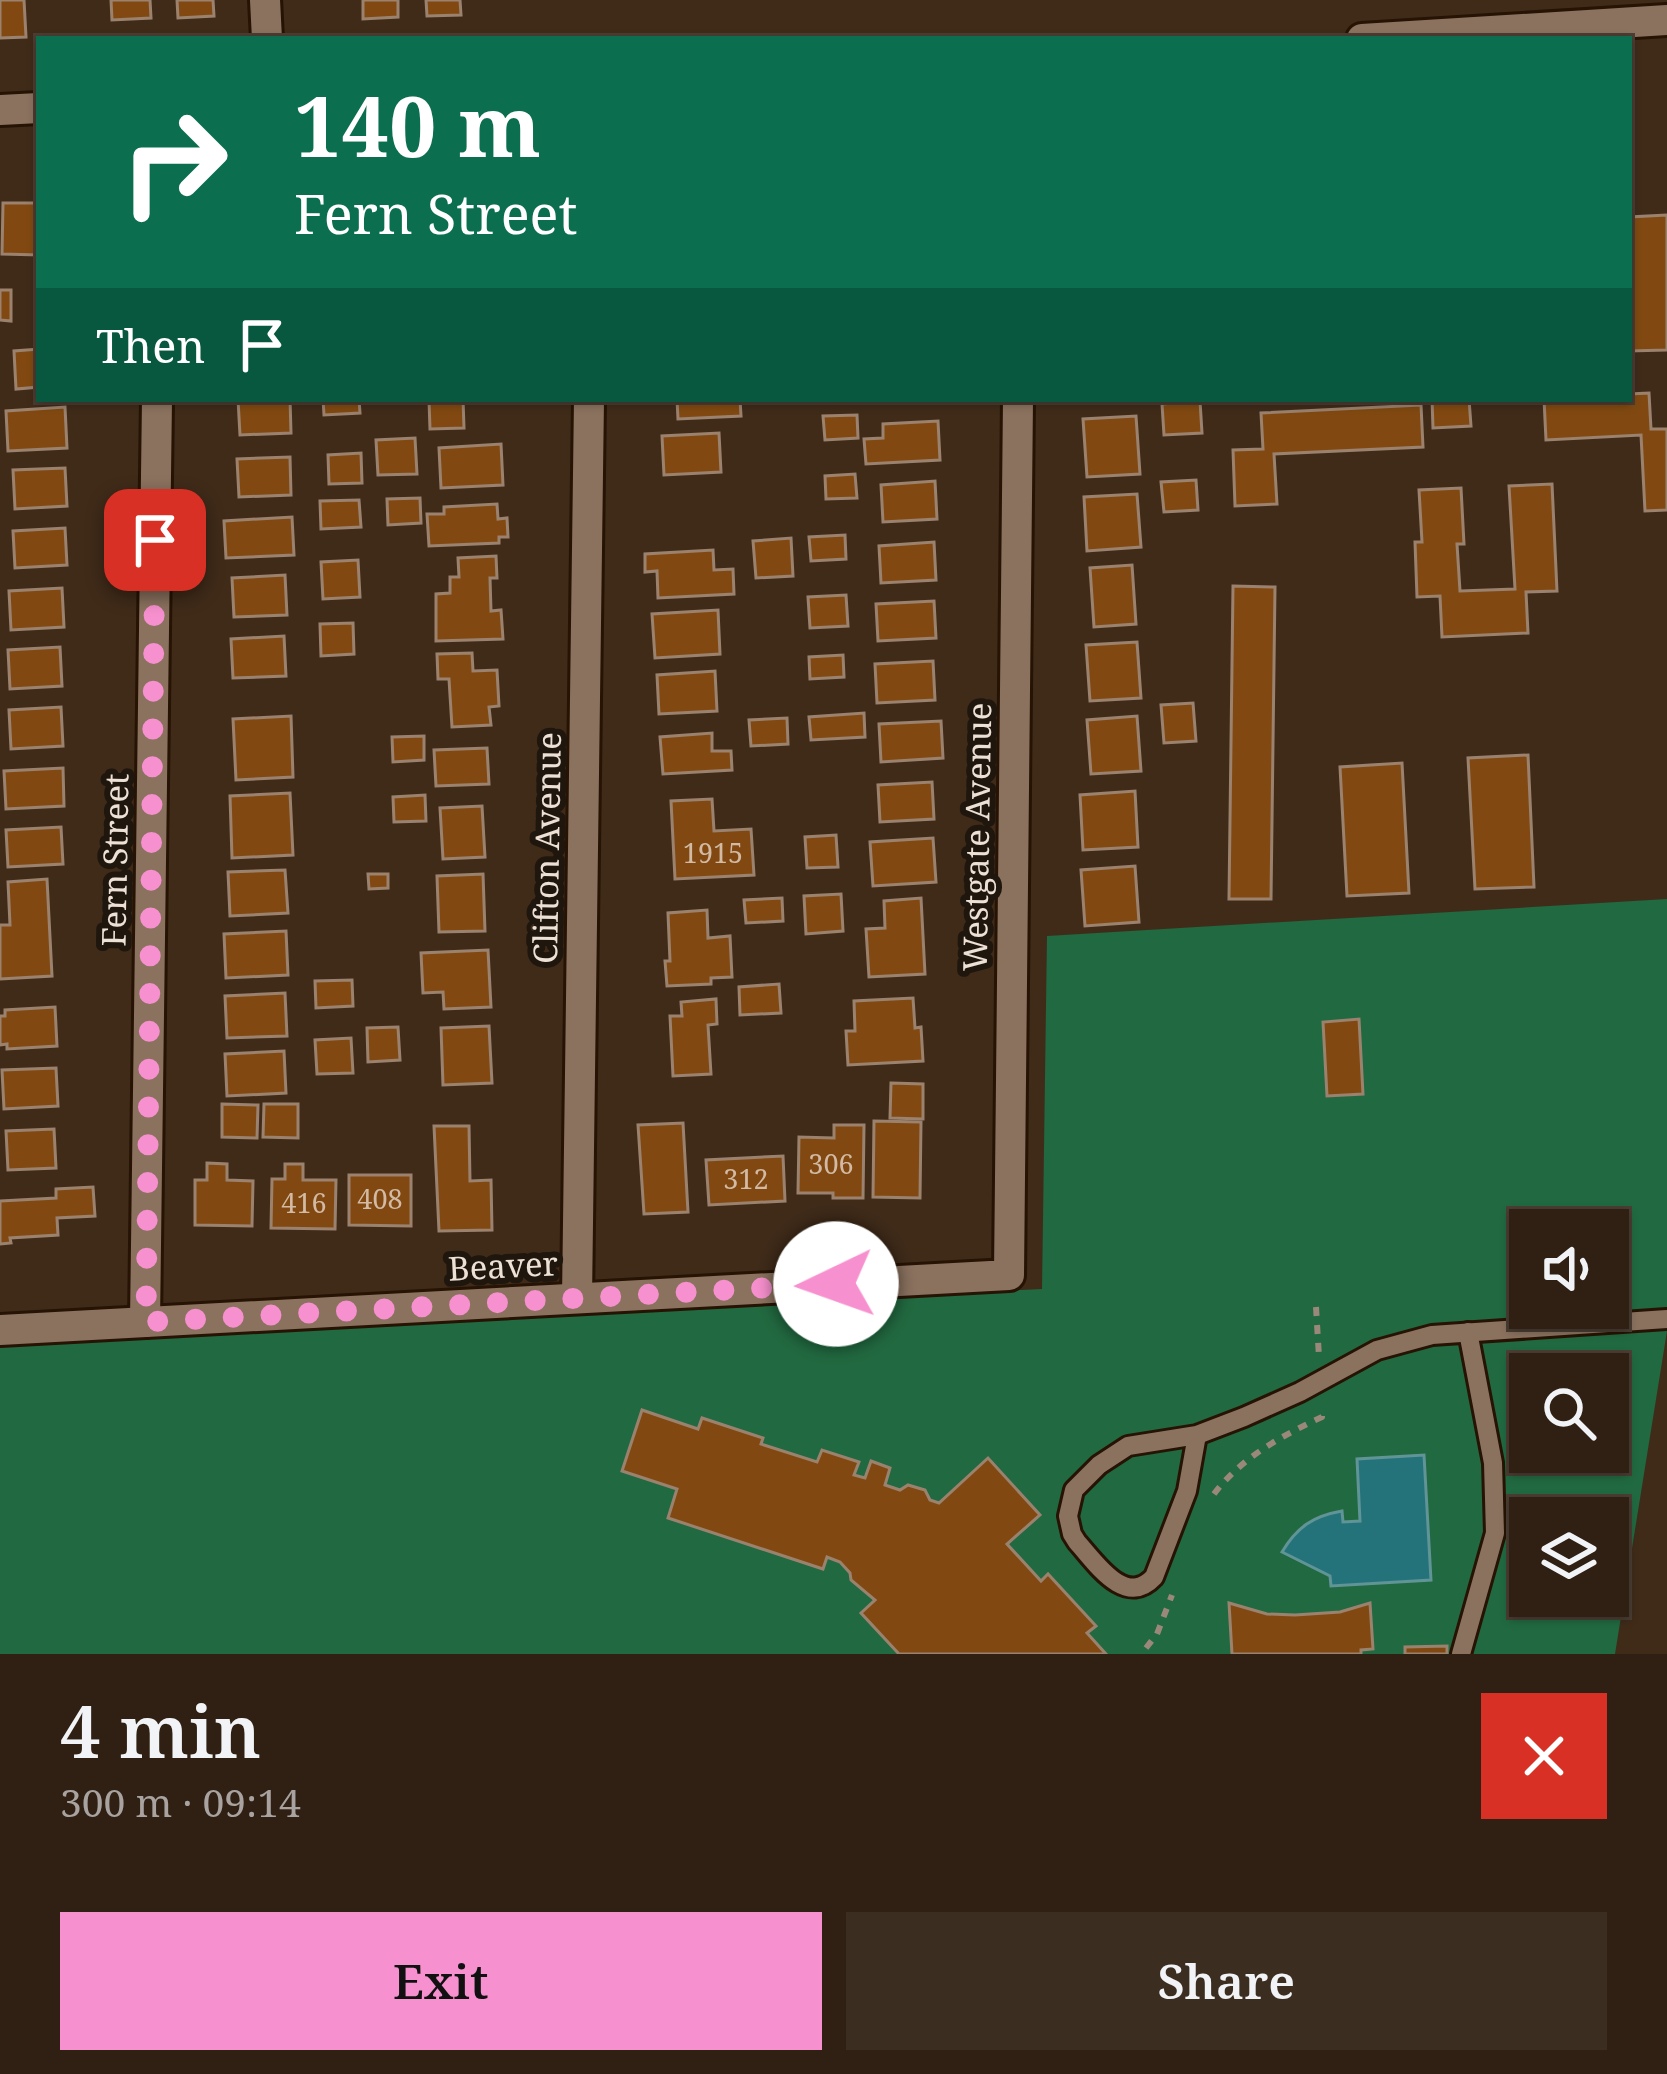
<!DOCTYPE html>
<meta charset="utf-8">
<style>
:root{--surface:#302013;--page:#3c2d21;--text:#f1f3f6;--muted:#a8a3a0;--line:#4b3e33;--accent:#f790ce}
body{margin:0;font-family:"Noto Serif",serif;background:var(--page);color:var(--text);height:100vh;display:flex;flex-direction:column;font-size:45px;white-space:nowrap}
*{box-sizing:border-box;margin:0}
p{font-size:39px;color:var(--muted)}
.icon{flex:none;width:66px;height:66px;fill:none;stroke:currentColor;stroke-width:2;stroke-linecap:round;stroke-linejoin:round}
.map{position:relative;height:1654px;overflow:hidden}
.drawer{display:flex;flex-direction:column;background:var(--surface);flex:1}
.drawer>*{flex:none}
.guide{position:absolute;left:36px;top:36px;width:1596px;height:366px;border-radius:0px;box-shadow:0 3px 9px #0004,0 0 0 3px var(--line);background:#0b6e4f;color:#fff;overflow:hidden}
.tools{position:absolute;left:1509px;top:1209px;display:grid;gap:24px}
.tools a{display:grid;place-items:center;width:120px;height:120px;border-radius:0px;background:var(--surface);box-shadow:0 3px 9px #0004,0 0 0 3px var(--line);font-size:60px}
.pin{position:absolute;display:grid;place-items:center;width:102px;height:102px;color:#fff;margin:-51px;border-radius:24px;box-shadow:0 6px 18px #0006}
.me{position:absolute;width:132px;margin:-66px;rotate:267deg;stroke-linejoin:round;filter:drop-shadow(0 0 9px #0008)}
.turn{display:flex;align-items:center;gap:42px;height:252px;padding:0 60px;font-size:54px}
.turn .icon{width:156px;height:156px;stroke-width:2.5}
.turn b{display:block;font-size:84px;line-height:102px}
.then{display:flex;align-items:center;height:114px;padding:0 60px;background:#0003;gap:24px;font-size:45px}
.round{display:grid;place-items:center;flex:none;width:126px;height:126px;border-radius:0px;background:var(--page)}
.summary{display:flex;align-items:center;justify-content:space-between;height:204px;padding:0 60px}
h1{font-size:72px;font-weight:600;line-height:90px}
.action{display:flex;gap:24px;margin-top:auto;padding:24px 60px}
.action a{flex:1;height:138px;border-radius:0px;background:var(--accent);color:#111;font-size:48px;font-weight:600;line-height:138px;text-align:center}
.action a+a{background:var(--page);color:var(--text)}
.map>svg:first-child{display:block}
</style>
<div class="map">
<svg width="1667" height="1654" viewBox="0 0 1667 1654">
<rect width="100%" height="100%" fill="#402b19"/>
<path fill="#216940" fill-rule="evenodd" d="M1667 899V1331L1615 1654H0V1343L1042 1289 1047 936ZM1530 1230H1608V1308H1530ZM1530 1374H1608V1452H1530ZM1530 1518H1608V1596H1530Z"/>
<path fill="#24737b" stroke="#609496" stroke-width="3" d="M1424 1455 1431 1580 1331 1586 1330 1576 1282 1552C1297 1527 1313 1516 1342 1511L1343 1522 1360 1521 1357 1459Z"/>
<g fill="#814911" stroke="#9b826e" stroke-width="3">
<polygon points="0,0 24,0 26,37 0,38"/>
<polygon points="111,0 150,0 151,18 112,20"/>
<polygon points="177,0 213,0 214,16 178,18"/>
<polygon points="363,0 398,0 398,17 363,19"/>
<polygon points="426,0 460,0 461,15 427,16"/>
<polygon points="3,203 39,203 39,255 2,254"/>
<polygon points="1667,215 1667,350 1629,351 1629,217"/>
<polygon points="0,290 11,290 11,321 0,320"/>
<polygon points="39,349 39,387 16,389 14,351"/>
<polygon points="1649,393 1651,429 1667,429 1667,510 1645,511 1641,435 1546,440 1544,399 1629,399 1629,394"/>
<polygon points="238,399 290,399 291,433 240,435"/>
<polygon points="323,399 359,399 360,413 324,415"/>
<polygon points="463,399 464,428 430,429 429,400"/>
<polygon points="677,399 740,399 741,416 678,419"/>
<polygon points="1432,399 1469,399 1471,426 1433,428"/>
<polygon points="1200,401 1202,433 1164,435 1162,404"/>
<polygon points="1421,405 1423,447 1274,454 1277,504 1235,506 1233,450 1263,449 1261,413"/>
<polygon points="65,407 67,448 8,451 6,411"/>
<polygon points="857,415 858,438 825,440 823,416"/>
<polygon points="1136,416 1140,474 1087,477 1083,419"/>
<polygon points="938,421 940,460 866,464 864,439 883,438 883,424"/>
<polygon points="719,433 721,472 664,475 662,436"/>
<polygon points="415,438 417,474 378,475 376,440"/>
<polygon points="501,444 503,485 441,488 439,448"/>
<polygon points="361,453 362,483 329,484 328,455"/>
<polygon points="290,457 291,495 239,497 237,459"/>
<polygon points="65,468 67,506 15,509 13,470"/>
<polygon points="855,474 857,498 826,499 825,476"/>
<polygon points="1196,480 1198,510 1164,512 1161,482"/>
<polygon points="935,481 937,519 883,522 881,485"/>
<polygon points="1552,484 1557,591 1526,592 1528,633 1442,637 1440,596 1417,597 1415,542 1422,542 1419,490 1461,488 1464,544 1457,544 1460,591 1515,589 1509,486"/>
<polygon points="1137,494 1141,547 1087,551 1084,497"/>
<polygon points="420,498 421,523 388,525 387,499"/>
<polygon points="359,500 361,527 321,529 320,501"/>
<polygon points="497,504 498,519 507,518 508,537 499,537 499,543 429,546 427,514 444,514 444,507"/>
<polygon points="292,517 294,555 226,558 224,521"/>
<polygon points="65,528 67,565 15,568 13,531"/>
<polygon points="845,535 846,559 811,561 809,537"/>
<polygon points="791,538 793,576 756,578 753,541"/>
<polygon points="934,542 936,580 881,583 879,546"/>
<polygon points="713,550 714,570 733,569 734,594 658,598 657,571 645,572 645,554"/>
<polygon points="496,556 497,578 490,578 491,611 501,610 503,639 436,641 436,594 450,593 450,577 459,577 458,558"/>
<polygon points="358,560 360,597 323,599 321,562"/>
<polygon points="1132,565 1136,624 1094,627 1090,568"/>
<polygon points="285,575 287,615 234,617 232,578"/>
<polygon points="1233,586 1275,587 1271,899 1229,899"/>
<polygon points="62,588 64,627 11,630 9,591"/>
<polygon points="846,595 848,626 810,628 808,597"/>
<polygon points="934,601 936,638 878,641 876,604"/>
<polygon points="718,610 720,654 655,658 652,614"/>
<polygon points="353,623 354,654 321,656 320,624"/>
<polygon points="284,636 286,676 233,678 231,639"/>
<polygon points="1137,642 1141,698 1090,701 1086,645"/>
<polygon points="60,647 62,686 10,689 8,650"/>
<polygon points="472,653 473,671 497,670 499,706 489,707 491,725 452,727 449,679 438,679 437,654"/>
<polygon points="843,655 844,677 810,679 809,657"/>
<polygon points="933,661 935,700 877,703 875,664"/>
<polygon points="715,671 717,711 659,714 657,675"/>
<polygon points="1193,703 1196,741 1164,743 1161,705"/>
<polygon points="61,707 63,746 11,749 9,710"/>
<polygon points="864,713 865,737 811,740 809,717"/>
<polygon points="291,716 293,777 236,780 233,719"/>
<polygon points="1137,716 1141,771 1091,774 1087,720"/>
<polygon points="787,718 788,744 751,746 749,720"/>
<polygon points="941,721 943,758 881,762 879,724"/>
<polygon points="712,733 712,751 731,751 732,770 663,774 660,737"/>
<polygon points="424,736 424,760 393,762 392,737"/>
<polygon points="487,748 489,784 436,786 434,750"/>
<polygon points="1528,755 1534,887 1475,889 1468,758"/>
<polygon points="1402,763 1409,893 1347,896 1340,767"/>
<polygon points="63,768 64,806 6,809 4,771"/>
<polygon points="932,782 934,819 880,822 878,785"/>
<polygon points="1135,791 1138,847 1083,850 1080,795"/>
<polygon points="290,793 293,855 232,858 230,796"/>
<polygon points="425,795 426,821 394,822 393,797"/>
<polygon points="712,799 714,831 751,829 754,875 675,879 671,801"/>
<polygon points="482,806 485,857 443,859 440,808"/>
<polygon points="61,827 63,864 8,867 6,830"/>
<polygon points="836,835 838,867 807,868 805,837"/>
<polygon points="933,838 936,882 873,886 870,842"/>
<polygon points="1135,866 1139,922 1085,926 1081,870"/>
<polygon points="285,870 288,913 230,916 228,872"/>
<polygon points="368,874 388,874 388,888 369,889"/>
<polygon points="483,874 485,931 439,932 437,876"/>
<polygon points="47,879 52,976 0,979 0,925 10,925 8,882"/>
<polygon points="841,894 843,931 806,934 804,896"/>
<polygon points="782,898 783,921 746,923 744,900"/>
<polygon points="921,898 925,974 869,977 866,929 885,928 884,901"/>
<polygon points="707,910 708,938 730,936 732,977 711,978 711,984 667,986 665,961 670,961 668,913"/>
<polygon points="286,931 288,975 226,978 224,934"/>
<polygon points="488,950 491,1007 444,1009 443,992 423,993 421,953"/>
<polygon points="352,980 353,1006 316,1008 315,981"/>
<polygon points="779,984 781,1013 740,1015 739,987"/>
<polygon points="285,993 287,1036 227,1038 225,996"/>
<polygon points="913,998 915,1028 921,1027 923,1061 848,1065 846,1031 855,1031 854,1001"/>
<polygon points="716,999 717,1024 708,1025 711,1074 673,1076 670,1016 682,1016 681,1002"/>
<polygon points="55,1007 57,1046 7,1049 7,1044 0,1045 0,1016 5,1016 5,1010"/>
<polygon points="1359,1019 1363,1094 1327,1096 1323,1022"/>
<polygon points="489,1026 492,1083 443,1085 441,1028"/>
<polygon points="398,1027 400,1060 368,1062 367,1028"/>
<polygon points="351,1038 353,1073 317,1074 315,1040"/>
<polygon points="284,1051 286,1093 227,1096 225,1054"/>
<polygon points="56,1068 58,1106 4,1109 2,1070"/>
<polygon points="891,1083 923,1084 923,1119 890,1118"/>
<polygon points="222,1104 258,1105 257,1138 222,1137"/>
<polygon points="264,1104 298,1104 298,1138 263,1137"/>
<polygon points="874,1121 921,1122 920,1198 873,1197"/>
<polygon points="683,1123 688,1212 644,1214 638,1125"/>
<polygon points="834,1125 864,1125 863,1198 833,1198 833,1193 798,1193 799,1137 834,1138"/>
<polygon points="434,1126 469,1126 470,1181 491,1180 492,1230 439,1231"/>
<polygon points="54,1129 56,1168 8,1170 6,1131"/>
<polygon points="783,1156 785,1201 709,1205 706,1160"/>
<polygon points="207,1163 227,1164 227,1180 253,1181 252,1226 195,1225 195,1180 207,1180"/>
<polygon points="285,1164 303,1164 303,1180 336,1180 335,1229 271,1228 272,1179 285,1179"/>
<polygon points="349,1175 411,1175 411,1226 349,1225"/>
<polygon points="93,1187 95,1216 57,1218 58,1235 10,1238 11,1243 0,1244 0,1201 56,1198 56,1189"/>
<polygon points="642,1410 698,1429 702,1418 763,1438 761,1444 817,1462 822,1450 859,1462 854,1475 865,1478 871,1461 890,1468 885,1485 900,1490 908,1485 925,1490 930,1500 939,1503 988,1458 1040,1515 1007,1544 1041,1581 1048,1574 1096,1626 1087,1633 1106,1654 899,1654 861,1613 875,1600 851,1580 850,1573 840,1562 827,1557 823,1569 668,1518 677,1489 622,1471"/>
<polygon points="1229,1603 1267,1614 1295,1615 1340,1612 1370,1603 1373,1649 1361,1650 1361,1654 1232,1654"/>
<polygon points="1447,1646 1447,1654 1405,1654 1405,1647"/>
</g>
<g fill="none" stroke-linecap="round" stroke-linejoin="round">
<g stroke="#261303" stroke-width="24">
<g id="lane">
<path d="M1197 1435 1187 1491 1154 1577C1125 1608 1096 1563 1077 1542L1072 1534 1068 1516 1074 1490 1099 1465 1128 1446 1197 1435 1244 1417 1300 1392 1377 1350 1432 1335 1667 1319"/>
<polyline points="1461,1654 1495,1533 1493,1463 1468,1332"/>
</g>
</g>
<g stroke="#261303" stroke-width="36">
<g id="street">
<polyline points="265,0 267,39"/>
<polyline points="577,1298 589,399"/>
<polyline points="145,1322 157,399"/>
<polyline points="0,1330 1009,1275 1018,399"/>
</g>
</g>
<g stroke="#261303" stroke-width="36">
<g id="secondary">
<polyline points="1362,39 1667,20"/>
<polyline points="0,110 39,108"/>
</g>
</g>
<g stroke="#9a897b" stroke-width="6" stroke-dasharray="9 9" stroke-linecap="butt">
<polyline points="1316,1307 1319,1357"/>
<path d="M1214 1494C1241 1458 1281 1436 1322 1417V1409"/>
<polyline points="1146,1648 1157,1634 1172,1595"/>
</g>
<use href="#lane" stroke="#8b725f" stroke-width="18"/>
<use href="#street" stroke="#8b725f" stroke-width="30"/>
<use href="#secondary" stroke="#8b725f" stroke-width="30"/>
</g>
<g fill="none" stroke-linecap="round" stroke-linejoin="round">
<polyline stroke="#f790ce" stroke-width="21" stroke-dasharray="0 37.8" points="155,540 146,1322 836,1284"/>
</g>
<g text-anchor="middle" stroke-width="12" stroke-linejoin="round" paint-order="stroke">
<g font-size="27" fill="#d2baa4">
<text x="713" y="863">1915</text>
<text x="831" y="1174">306</text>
<text x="746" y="1189">312</text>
<text x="380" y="1209">408</text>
<text x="304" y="1213">416</text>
</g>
<g font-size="33" fill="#ede0d5" stroke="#1f160e">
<text transform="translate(977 837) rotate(-89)" y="12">Westgate Avenue</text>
<text transform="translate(547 848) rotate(-89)" y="12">Clifton Avenue</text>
<text transform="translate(115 860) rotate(-89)" y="12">Fern Street</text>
<text transform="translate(503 1266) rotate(-3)" y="12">Beaver</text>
</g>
</g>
</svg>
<div class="tools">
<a><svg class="icon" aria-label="sound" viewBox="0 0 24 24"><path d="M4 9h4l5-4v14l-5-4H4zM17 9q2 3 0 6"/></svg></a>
<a><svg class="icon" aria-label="search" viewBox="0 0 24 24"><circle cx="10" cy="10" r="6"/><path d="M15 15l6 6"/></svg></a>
<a><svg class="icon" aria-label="layers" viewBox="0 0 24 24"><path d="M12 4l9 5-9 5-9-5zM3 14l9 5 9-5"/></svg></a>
</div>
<div class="pin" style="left:155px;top:540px;background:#d93025"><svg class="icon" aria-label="arrive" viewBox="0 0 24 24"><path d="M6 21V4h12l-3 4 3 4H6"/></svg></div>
<svg class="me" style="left:836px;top:1284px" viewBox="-20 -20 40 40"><circle r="19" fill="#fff"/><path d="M0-13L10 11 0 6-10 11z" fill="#f790ce"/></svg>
<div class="guide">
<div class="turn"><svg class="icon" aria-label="right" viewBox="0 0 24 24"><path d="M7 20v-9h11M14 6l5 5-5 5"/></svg><div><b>140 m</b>Fern Street</div></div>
<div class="then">Then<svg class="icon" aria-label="arrive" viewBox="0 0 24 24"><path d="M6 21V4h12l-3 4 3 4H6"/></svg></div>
</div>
</div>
<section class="drawer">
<div class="summary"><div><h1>4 min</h1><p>300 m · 09:14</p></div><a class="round" style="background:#d93025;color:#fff"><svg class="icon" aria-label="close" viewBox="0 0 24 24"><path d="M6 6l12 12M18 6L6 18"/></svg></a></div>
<div class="action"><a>Exit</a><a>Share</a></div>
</section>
